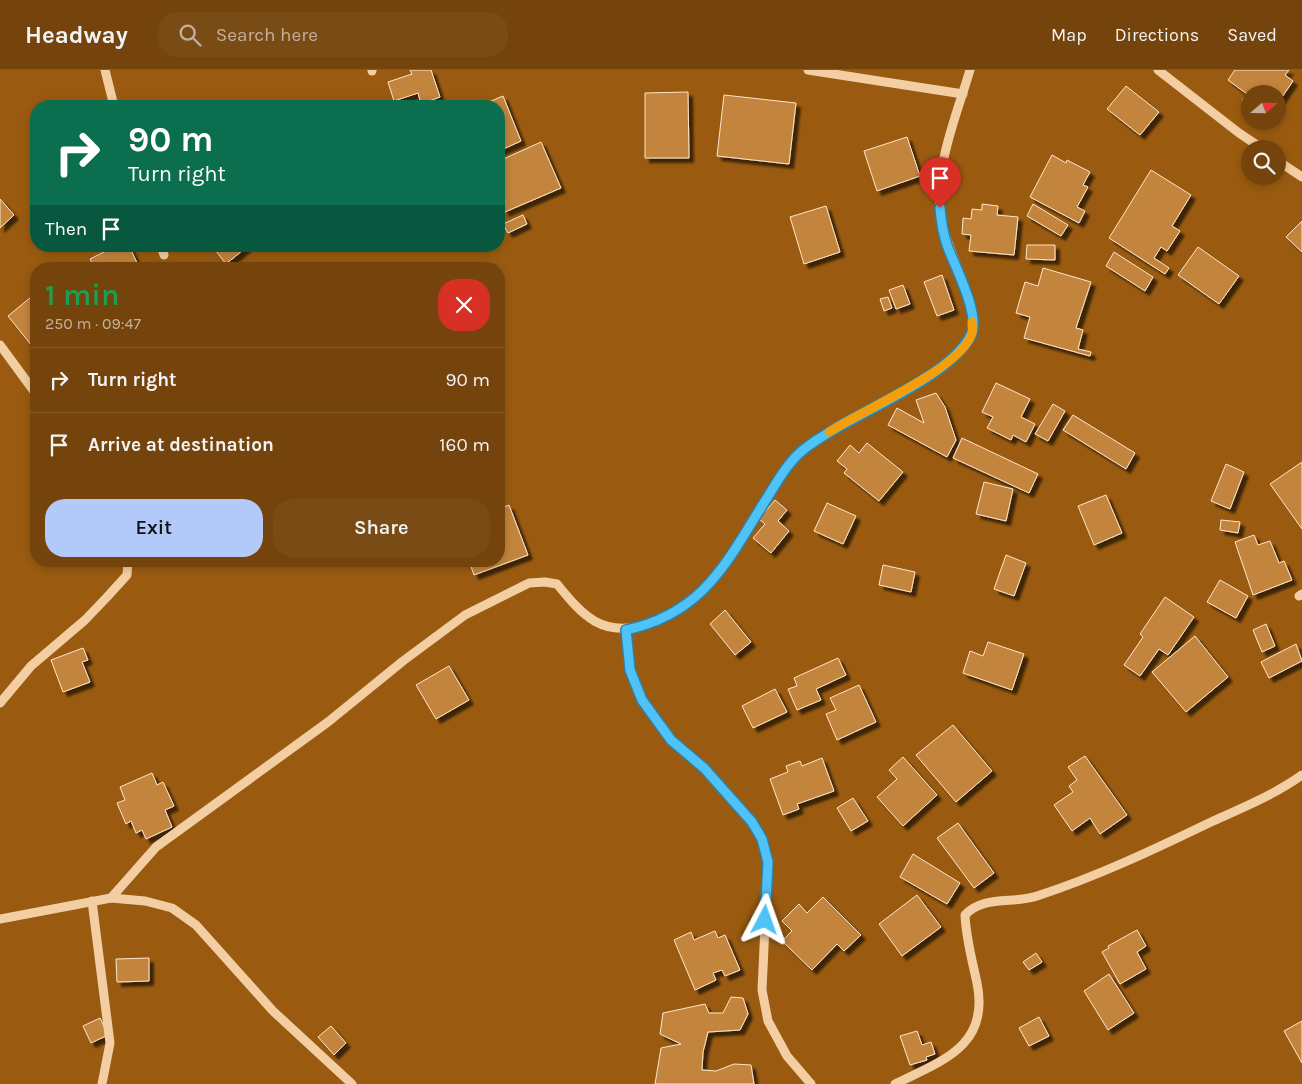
<!DOCTYPE html>
<meta charset="utf-8">
<style>
:root{--surface:#74440c;--page:#794b15;--text:#f1f3f6;--muted:#c2b09d;--line:#865c2d;--accent:#b2c9fa}
body{margin:0;font-family:Karla,sans-serif;background:var(--page);color:var(--text);height:100vh;display:flex;flex-direction:column;font-size:19px;white-space:nowrap}
*{box-sizing:border-box;margin:0}
p{font-size:16px;color:var(--muted)}
.icon{flex:none;width:28px;height:28px;fill:none;stroke:currentColor;stroke-width:2;stroke-linecap:round;stroke-linejoin:round}
.map{position:relative;flex:1;overflow:hidden}
.sheet{position:absolute;left:30px;top:192px;width:475px;height:305px;display:flex;flex-direction:column;background:var(--surface);border-radius:20px;box-shadow:0 2px 8px #0003}
.sheet>*{flex:none}
.guide{position:absolute;left:30px;top:30px;width:475px;height:152px;border-radius:20px;box-shadow:0 2px 8px #0003;background:#0b6e4f;color:#fff;overflow:hidden}
.needle{width:32px;rotate:70deg}
.tools{position:absolute;left:1241px;top:15px;display:grid;gap:10px}
.tools a{display:grid;place-items:center;width:45px;height:45px;border-radius:50%;background:var(--surface);box-shadow:0 2px 8px #0003;font-size:25px}
.pin{position:absolute;display:grid;place-items:center;width:42px;height:42px;color:#fff;margin:-51px -21px;border-radius:50% 50% 50% 0;rotate:-45deg;box-shadow:0 0 5px #0007}
.pin .icon{rotate:45deg}
.me{position:absolute;width:55px;margin:-28px;rotate:4deg;stroke-linejoin:round;filter:drop-shadow(0 0 4px #0008)}
.turn{display:flex;align-items:center;gap:18px;height:105px;padding:0 15px;font-size:22px}
.turn .icon{width:65px;height:65px;stroke-width:2.5}
.turn b{display:block;font-size:35px;line-height:42px}
.then{display:flex;align-items:center;height:48px;padding:0 15px;background:#0003;gap:10px;font-size:19px}
.round{display:grid;place-items:center;flex:none;width:52px;height:52px;border-radius:20px;background:var(--page)}
.overview{display:flex;align-items:center;justify-content:space-between;height:85px;padding:0 15px}
h1{font-size:30px;font-weight:600;line-height:38px;color:#1e9e55}
.button{display:flex;gap:10px;margin-top:auto;padding:10px 15px}
.button a{flex:1;height:58px;border-radius:20px;background:var(--accent);color:#111;font-size:20px;font-weight:600;line-height:58px;text-align:center}
.button a+a{background:var(--page);color:var(--text)}
ul{padding:0;list-style:none}
li{display:flex;align-items:center;gap:15px;height:65px;padding:0 15px;border-top:1px solid var(--line)}
li div{flex:1}
li b{display:block;font-size:19px}
li em{font-style:normal}
header{display:flex;align-items:center;gap:30px;box-sizing:border-box;height:70px;padding:0 25px;background:var(--surface);border-bottom:1px solid var(--line)}
header strong{font-size:24px}
nav{display:flex;gap:28px;margin-inline-start:auto;font-size:18px}
.search{width:350px;height:45px;background:var(--page);display:flex;align-items:center;gap:12px;box-sizing:border-box;padding:0 18px;border-radius:20px;color:var(--muted);font-size:19px}
.map>svg:first-child{display:block}
</style>
<header>
<strong>Headway</strong>
<div class="search"><svg class="icon" aria-label="search" viewBox="0 0 24 24"><circle cx="10" cy="10" r="6"/><path d="M15 15l6 6"/></svg>Search here</div>
<nav><a>Map</a><a>Directions</a><a>Saved</a></nav>
</header>
<div class="map">
<svg width="1302" height="1014" viewBox="0 0 1302 1014">
<defs>
<filter id="shadow"><feDropShadow dx="4.5" dy="4.5" stdDeviation="1" flood-color="#0009"/></filter>
</defs>
<rect width="100%" height="100%" fill="#9a5b10"/>
<g fill="#c3843e" stroke="#fee6cb" filter="url(#shadow)">
<polygon points="410,0 431,0 440,27 421,34 418,23 394,31 388,12 412,4"/>
<polygon points="1235,0 1289,0 1285,5 1293,11 1278,33 1278,24 1250,24 1250,36 1242,30 1247,24 1228,10"/>
<polygon points="1126,16 1159,42 1140,65 1107,39"/>
<polygon points="688,22 689,88 645,88 645,23"/>
<polygon points="724,25 796,33 789,94 717,86"/>
<polygon points="503,26 521,71 499,81 499,36 479,36"/>
<polygon points="907,67 920,106 877,121 864,81"/>
<polygon points="541,72 561,118 505,142 499,128 499,91"/>
<polygon points="1052,85 1066,93 1067,90 1090,102 1083,115 1088,117 1077,137 1085,141 1079,153 1030,127"/>
<polygon points="1151,100 1191,125 1172,156 1180,161 1167,181 1161,177 1154,188 1169,198 1165,204 1109,168"/>
<polygon points="0,129 14,145 0,158"/>
<polygon points="982,134 998,136 997,145 1018,147 1014,185 969,181 971,165 962,164 963,148 971,149 972,139 982,140"/>
<polygon points="1033,134 1068,155 1061,166 1027,146"/>
<polygon points="826,136 840,182 804,194 790,147"/>
<polygon points="523,145 527,154 508,163 503,154"/>
<polygon points="1302,151 1302,182 1286,167"/>
<polygon points="1027,175 1055,175 1055,190 1026,189"/>
<polygon points="116,176 129,176 140,199 95,199 90,189"/>
<polygon points="212,176 248,176 226,194"/>
<polygon points="1198,177 1239,206 1219,234 1178,205"/>
<polygon points="1114,182 1153,207 1145,221 1106,196"/>
<polygon points="1043,198 1091,212 1076,258 1083,260 1078,279 1091,282 1090,286 1024,268 1030,247 1016,243 1025,212 1038,216"/>
<polygon points="942,205 954,240 937,246 924,212"/>
<polygon points="903,215 910,234 896,239 889,220"/>
<polygon points="36,223 36,281 8,246"/>
<polygon points="888,227 892,238 884,241 880,229"/>
<polygon points="996,313 1030,329 1021,347 1035,354 1026,372 1013,365 1011,370 987,358 993,347 982,342"/>
<polygon points="936,323 945,337 956,370 947,387 888,355 897,338 924,353 916,330"/>
<polygon points="1053,334 1065,341 1048,371 1035,364"/>
<polygon points="1073,345 1135,383 1126,399 1063,360"/>
<polygon points="962,368 1038,404 1029,423 953,388"/>
<polygon points="867,373 903,402 879,431 844,403 847,399 837,391 850,375 859,383"/>
<polygon points="1302,392 1302,459 1270,414"/>
<polygon points="1226,394 1244,402 1230,439 1211,431"/>
<polygon points="984,412 1013,419 1006,451 976,444"/>
<polygon points="1106,425 1122,463 1094,475 1078,436"/>
<polygon points="775,430 787,440 778,451 789,461 771,483 753,468 765,454 759,449"/>
<polygon points="827,433 856,446 843,474 814,461"/>
<polygon points="509,435 528,485 474,505 469,491 499,491 499,439"/>
<polygon points="1221,450 1240,452 1238,463 1220,460"/>
<polygon points="1254,465 1258,475 1270,471 1279,493 1284,491 1292,510 1253,525 1235,472"/>
<polygon points="1006,485 1026,493 1014,526 994,519"/>
<polygon points="883,495 915,502 911,522 879,515"/>
<polygon points="1220,510 1248,526 1236,548 1207,532"/>
<polygon points="1165,527 1194,547 1168,585 1159,579 1140,606 1124,595 1143,567 1140,564"/>
<polygon points="725,540 751,572 735,585 710,554"/>
<polygon points="1266,554 1275,576 1262,582 1253,560"/>
<polygon points="1195,566 1228,607 1186,642 1152,602"/>
<polygon points="988,572 1024,584 1012,620 963,603 970,581 983,586"/>
<polygon points="1296,574 1302,591 1269,608 1261,592"/>
<polygon points="83,578 88,590 82,592 90,612 63,622 51,590"/>
<polygon points="838,588 846,605 816,619 821,630 797,640 788,619 797,616 794,608"/>
<polygon points="449,596 469,630 436,649 416,615"/>
<polygon points="859,615 876,652 837,670 826,644 836,640 830,628"/>
<polygon points="775,619 787,642 753,658 742,636"/>
<polygon points="953,655 992,701 956,732 916,685"/>
<polygon points="1085,686 1127,745 1100,764 1090,748 1072,761 1054,735 1073,722 1069,716 1077,710 1068,697"/>
<polygon points="903,687 937,725 903,756 877,727 897,709 889,700"/>
<polygon points="822,688 834,721 797,734 799,739 783,745 770,709 788,702 786,696 800,691 802,696"/>
<polygon points="152,703 157,715 163,712 174,736 165,740 172,757 146,769 142,760 136,763 131,751 126,754 117,733 125,730 120,717"/>
<polygon points="853,728 868,751 851,761 837,738"/>
<polygon points="958,753 994,803 974,818 937,768"/>
<polygon points="913,784 960,813 947,834 900,807"/>
<polygon points="917,825 941,857 902,886 879,854"/>
<polygon points="823,827 861,865 844,881 837,874 812,900 782,871 792,861 782,851 799,834 807,843"/>
<polygon points="1137,860 1146,876 1137,882 1146,899 1120,914 1102,882 1109,878 1108,876"/>
<polygon points="715,861 718,868 725,865 740,900 725,906 722,900 713,903 716,910 695,920 674,870 691,862 694,870"/>
<polygon points="1036,883 1042,892 1029,900 1023,892"/>
<polygon points="149,888 149,911 117,912 116,889"/>
<polygon points="1109,904 1134,943 1108,960 1084,921"/>
<polygon points="731,927 743,928 748,944 740,960 708,962 703,982 702,1000 716,1001 734,994 751,995 754,1014 655,1014 661,978 681,974 660,964 663,943 705,934 709,943 723,943"/>
<polygon points="1039,947 1049,966 1029,976 1019,958"/>
<polygon points="100,948 108,965 91,973 83,956"/>
<polygon points="1302,951 1302,993 1284,961"/>
<polygon points="331,956 346,973 334,985 318,967"/>
<polygon points="917,961 922,975 931,972 935,984 926,987 927,990 910,995 900,966"/>
</g>
<g fill="none" stroke-linecap="round" stroke-linejoin="round">
<g stroke="#f4cea3" stroke-width="9">
<polyline points="105,0 114,36"/>
<polyline points="372,0 372,1"/>
<polyline points="808,0 963,24"/>
<polyline points="1158,0 1239,63 1263,79"/>
<polyline points="1278,91 1302,107"/>
<polyline points="161,176 164,185"/>
<polyline points="0,275 36,324"/>
<polyline points="1299,526 1302,524"/>
<polyline points="626,560 630,600 642,630 671,670 704,698 751,751 762,769 768,792 762,920 768,951 787,986 811,1014"/>
<polyline points="0,633 31,596 85,550 107,527 127,505 128,491"/>
<path d="M111 828 156 777 328 652 403 591 465 545 529 513 545 512 557 514C583 546 602 568 647 554 708 536 737 476 769 425 779 409 790 390 804 379 845 349 952 306 971 265 981 243 946 176 941 150 933 100 956 47 970 0"/>
<polyline points="92,831 110,973 102,1014"/>
<polyline points="0,849 111,828 145,831 172,838 196,855 273,941 352,1014"/>
<path d="M895 1014C942 991 990 976 977 913 972 890 966 868 965 845 983 825 1013 834 1037 826 1096 807 1155 779 1211 752 1242 738 1274 725 1302 705"/>
</g>
</g>
<g fill="none" stroke-linecap="round" stroke-linejoin="round">
<g stroke="#337fa1" stroke-width="12">
<path id="route" d="M765 850 768 792 762 769 752 752 704 698 671 670 642 630 630 600 626 560C705 543 727 491 767 428 777 412 788 392 803 380 846 345 948 311 971 265 981 245 954 195 947 175 943 163 941 150 940 138"/>
</g>
<use href="#route" stroke="#4fc3f7" stroke-width="9"/>
<path stroke="#f59e0b" stroke-width="9" d="M829 362C860 341 963 298 972 263 973 260 972 255 972 252"/>
</g>
</svg>
<div class="tools">
<a><svg class="needle" viewBox="-14 -14 28 28"><path d="M0-13l5 13h-10z" fill="#e53935"/><path d="M0 13l5-13h-10z" fill="#c2b09d"/></svg></a>
<a><svg class="icon" aria-label="search" viewBox="0 0 24 24"><circle cx="10" cy="10" r="6"/><path d="M15 15l6 6"/></svg></a>
</div>
<div class="pin" style="left:940px;top:138px;background:#d93025"><svg class="icon" aria-label="arrive" viewBox="0 0 24 24"><path d="M6 21V4h12l-3 4 3 4H6"/></svg></div>
<svg class="me" style="left:765px;top:850px" viewBox="-20 -20 40 40"><path d="M0-17L14 15 0 8-14 15z" fill="#4fc3f7" stroke="#fff" stroke-width="4"/></svg>
<div class="guide">
<div class="turn"><svg class="icon" aria-label="right" viewBox="0 0 24 24"><path d="M7 20v-9h11M14 6l5 5-5 5"/></svg><div><b>90 m</b>Turn right</div></div>
<div class="then">Then<svg class="icon" aria-label="arrive" viewBox="0 0 24 24"><path d="M6 21V4h12l-3 4 3 4H6"/></svg></div>
</div>
<section class="sheet">
<div class="overview"><div><h1>1 min</h1><p>250 m · 09:47</p></div><a class="round" style="background:#d93025;color:#fff"><svg class="icon" aria-label="close" viewBox="0 0 24 24"><path d="M6 6l12 12M18 6L6 18"/></svg></a></div>
<ul>
<li><svg class="icon" aria-label="right" viewBox="0 0 24 24"><path d="M7 20v-9h11M14 6l5 5-5 5"/></svg><div><b>Turn right</b></div><em>90 m</em></li>
<li><svg class="icon" aria-label="arrive" viewBox="0 0 24 24"><path d="M6 21V4h12l-3 4 3 4H6"/></svg><div><b>Arrive at destination</b></div><em>160 m</em></li>
</ul>
<div class="button"><a>Exit</a><a>Share</a></div>
</section>
</div>
